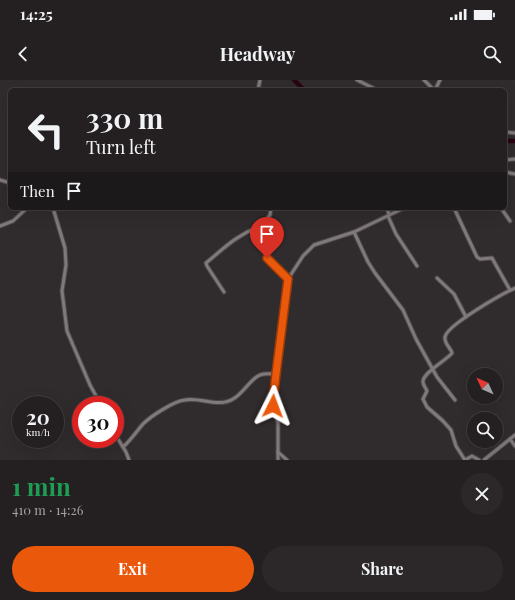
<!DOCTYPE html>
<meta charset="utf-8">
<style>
:root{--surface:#242021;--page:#2c282a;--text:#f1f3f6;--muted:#a3a3a5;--line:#413e3f;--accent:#ea580c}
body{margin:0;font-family:"Playfair Display",serif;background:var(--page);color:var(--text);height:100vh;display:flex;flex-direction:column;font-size:15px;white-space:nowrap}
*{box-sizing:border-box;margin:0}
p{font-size:13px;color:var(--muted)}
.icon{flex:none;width:22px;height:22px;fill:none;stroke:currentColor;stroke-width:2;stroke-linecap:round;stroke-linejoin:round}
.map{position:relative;height:380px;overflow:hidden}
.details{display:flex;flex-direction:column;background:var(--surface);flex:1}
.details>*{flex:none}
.top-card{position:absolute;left:8px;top:8px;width:499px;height:122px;border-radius:6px;box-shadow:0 4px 16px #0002,0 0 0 1px var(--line);background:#242021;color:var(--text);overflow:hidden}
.needle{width:26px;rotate:314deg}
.fabs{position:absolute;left:467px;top:288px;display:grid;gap:8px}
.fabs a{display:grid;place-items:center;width:36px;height:36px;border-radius:50%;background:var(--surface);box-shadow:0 4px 16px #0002,0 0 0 1px var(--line);font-size:20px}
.speed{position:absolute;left:12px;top:316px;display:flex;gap:8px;font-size:20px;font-weight:700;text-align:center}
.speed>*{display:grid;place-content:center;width:52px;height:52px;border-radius:50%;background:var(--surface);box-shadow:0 4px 16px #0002,0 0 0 1px var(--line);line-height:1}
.speed small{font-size:10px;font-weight:400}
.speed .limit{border:6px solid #d22;background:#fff;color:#111}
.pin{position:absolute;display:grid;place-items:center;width:34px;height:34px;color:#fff;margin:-41px -17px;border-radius:50% 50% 50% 0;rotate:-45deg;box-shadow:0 0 4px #0007}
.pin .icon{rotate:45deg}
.me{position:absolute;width:44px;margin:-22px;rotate:3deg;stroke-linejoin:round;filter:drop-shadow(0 0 3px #0008)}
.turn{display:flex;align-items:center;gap:14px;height:84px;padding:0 12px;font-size:18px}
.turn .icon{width:52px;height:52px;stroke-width:2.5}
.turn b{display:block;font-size:28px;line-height:34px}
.then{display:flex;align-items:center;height:38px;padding:0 12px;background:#0003;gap:8px;font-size:15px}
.round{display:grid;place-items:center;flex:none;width:42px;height:42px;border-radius:21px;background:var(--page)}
.overview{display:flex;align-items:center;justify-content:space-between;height:68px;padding:0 12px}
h1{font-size:24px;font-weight:700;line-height:30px;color:#1e9e55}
.primary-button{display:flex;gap:8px;margin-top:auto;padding:8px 12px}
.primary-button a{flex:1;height:46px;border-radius:24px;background:var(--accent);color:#fff;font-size:16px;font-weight:700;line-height:46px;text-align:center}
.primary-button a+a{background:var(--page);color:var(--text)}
.status{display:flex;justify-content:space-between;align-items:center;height:28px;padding:0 20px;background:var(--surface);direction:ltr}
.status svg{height:11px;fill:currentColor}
header{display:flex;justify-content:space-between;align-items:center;height:52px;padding:0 12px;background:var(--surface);font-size:18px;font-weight:700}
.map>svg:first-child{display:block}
</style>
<div class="status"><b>14:25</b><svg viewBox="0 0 49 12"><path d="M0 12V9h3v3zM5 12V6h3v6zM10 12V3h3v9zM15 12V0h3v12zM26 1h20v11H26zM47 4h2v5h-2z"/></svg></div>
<header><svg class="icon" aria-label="back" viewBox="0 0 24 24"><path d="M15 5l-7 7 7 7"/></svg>Headway<svg class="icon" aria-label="search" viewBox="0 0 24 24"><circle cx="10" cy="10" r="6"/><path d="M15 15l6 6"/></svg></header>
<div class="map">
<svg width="515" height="380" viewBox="0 0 515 380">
<rect width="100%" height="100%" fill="#302b2c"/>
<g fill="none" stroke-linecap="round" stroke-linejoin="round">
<g stroke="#2a0413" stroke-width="4.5">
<polyline points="294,0 304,10"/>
<polyline points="505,61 515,61"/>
</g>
<g stroke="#4d484a" stroke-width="5">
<g id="minor">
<polyline points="357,0 377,10"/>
<polyline points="424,0 434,10"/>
<polyline points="258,10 260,0"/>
<polyline points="435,10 440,0"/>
<polyline points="505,52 515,53"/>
<polyline points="505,80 515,79"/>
<polyline points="505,92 515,94"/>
<polyline points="0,100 10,103"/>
<polyline points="53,128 65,168 66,185 62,211 67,251 90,305 101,325"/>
<polyline points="271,128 270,135 261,146 265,158 265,166 267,178 288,199"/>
<polyline points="387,128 389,135"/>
<polyline points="454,128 477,177 480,179 492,178 510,210"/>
<polyline points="501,128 510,141"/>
<polyline points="388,136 396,154 417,186"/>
<polyline points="0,146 13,141 27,128"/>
<polyline points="354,152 368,182 375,193 403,230 416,259 437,297 455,320"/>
<polyline points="437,198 454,214 466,237"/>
<path d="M224 212 207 186 206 183C224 168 238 154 261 146"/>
<polyline points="115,354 126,372 129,380"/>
<polyline points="510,359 515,366"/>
<path d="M123 367C131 360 136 352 143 344 151 336 174 321 185 320 201 317 218 328 233 319 243 314 251 298 260 295 265 293 271 294 276 294"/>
<polyline points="278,372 287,380"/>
<polyline points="278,380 278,343 273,321 288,199 303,176 314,165 354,152 404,128"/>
<path d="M465 380 456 366 451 350 443 341 427 327 423 319 427 311C426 308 423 305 423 302 422 293 447 280 452 273 451 268 444 264 445 257 447 245 502 214 515 208"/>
<polyline points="465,380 472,376 479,380"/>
<polyline points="484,380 515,355"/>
</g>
</g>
<use href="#minor" stroke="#80797b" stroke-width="3"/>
</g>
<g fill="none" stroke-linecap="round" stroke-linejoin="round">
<g stroke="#983908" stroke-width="10">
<polyline id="route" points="267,178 288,199 276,294 273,321 273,326"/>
</g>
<use href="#route" stroke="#ea580c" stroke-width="7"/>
</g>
</svg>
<div class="fabs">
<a><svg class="needle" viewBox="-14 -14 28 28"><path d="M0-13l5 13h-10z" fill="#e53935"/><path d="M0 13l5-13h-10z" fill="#a3a3a5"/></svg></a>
<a><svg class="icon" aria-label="search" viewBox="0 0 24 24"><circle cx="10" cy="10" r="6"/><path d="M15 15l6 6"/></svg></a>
</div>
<div class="speed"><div>20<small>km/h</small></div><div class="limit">30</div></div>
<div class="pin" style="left:267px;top:178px;background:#d93025"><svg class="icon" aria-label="arrive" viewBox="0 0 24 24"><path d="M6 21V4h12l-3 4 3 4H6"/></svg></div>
<svg class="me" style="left:273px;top:326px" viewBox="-20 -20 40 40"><path d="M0-17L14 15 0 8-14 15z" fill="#ea580c" stroke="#fff" stroke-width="4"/></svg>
<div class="top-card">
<div class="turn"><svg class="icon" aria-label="left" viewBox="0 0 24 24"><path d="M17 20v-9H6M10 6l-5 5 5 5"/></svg><div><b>330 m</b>Turn left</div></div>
<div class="then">Then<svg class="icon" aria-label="arrive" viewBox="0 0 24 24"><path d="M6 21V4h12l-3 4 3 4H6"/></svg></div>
</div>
</div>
<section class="details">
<div class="overview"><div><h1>1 min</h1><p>410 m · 14:26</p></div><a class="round"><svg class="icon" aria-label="close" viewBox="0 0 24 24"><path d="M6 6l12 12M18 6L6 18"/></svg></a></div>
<div class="primary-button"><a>Exit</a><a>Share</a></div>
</section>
